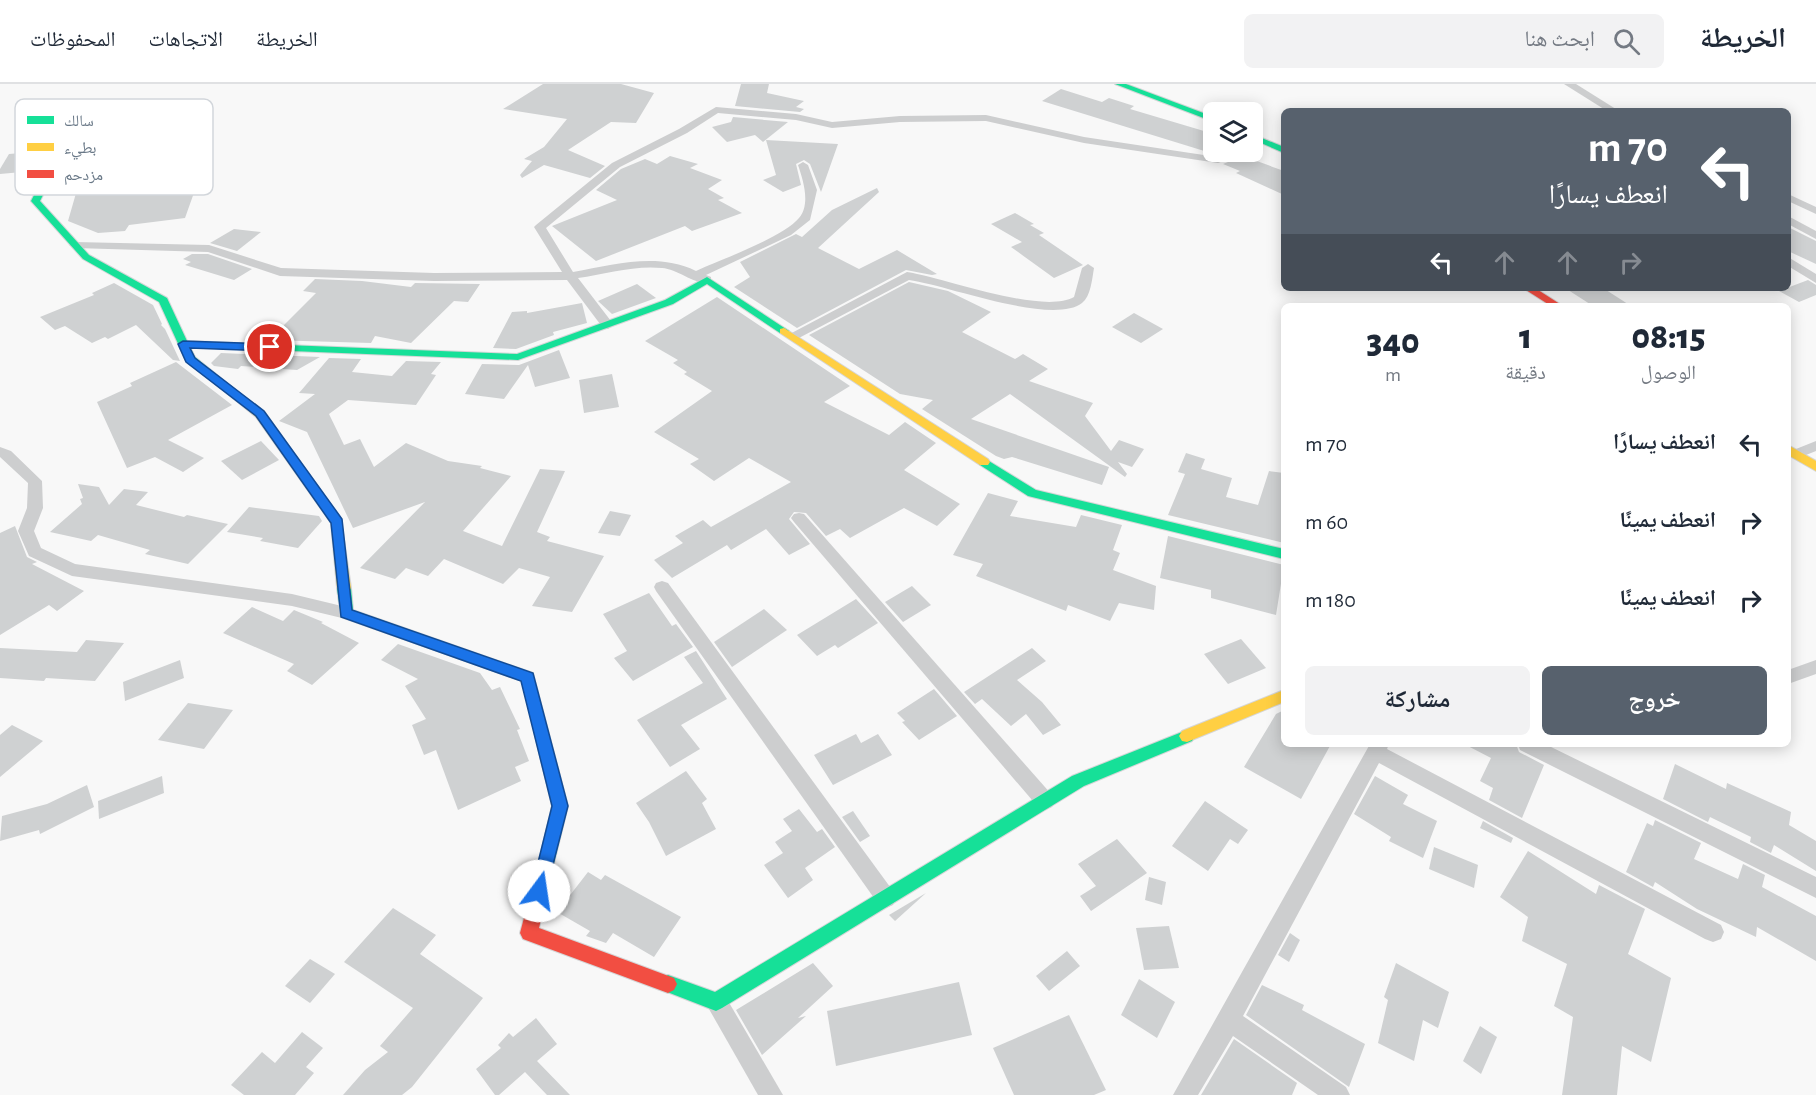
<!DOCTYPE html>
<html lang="ar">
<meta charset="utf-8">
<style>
:root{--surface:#fff;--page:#f2f2f3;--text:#1f2937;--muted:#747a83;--line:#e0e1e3;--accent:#57616d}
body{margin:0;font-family:"Alegreya Sans","Noto Naskh Arabic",sans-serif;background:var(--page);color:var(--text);direction:rtl;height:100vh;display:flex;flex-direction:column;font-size:22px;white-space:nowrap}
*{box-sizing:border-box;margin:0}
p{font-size:20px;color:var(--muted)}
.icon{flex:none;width:33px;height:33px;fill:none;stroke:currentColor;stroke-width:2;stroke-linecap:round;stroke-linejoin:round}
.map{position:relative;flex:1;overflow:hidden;direction:ltr}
.panel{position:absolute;left:1281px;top:219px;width:510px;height:444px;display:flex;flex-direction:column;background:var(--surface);border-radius:9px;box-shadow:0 3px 15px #0003;direction:rtl}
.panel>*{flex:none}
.top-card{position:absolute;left:1281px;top:24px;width:510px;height:183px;border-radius:9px;box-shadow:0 3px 15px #0003;direction:rtl;background:#57616d;color:#fff;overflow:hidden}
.buttons{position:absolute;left:1203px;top:18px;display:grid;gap:12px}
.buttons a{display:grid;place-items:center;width:60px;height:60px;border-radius:9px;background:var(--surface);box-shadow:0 3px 15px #0003;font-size:30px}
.pin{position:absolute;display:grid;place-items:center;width:51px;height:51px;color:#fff;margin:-26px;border:3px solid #fff;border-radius:50%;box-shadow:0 2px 6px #0007}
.me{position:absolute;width:66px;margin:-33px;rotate:14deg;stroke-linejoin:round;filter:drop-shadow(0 0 4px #0008)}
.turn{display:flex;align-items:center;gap:21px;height:126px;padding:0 24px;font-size:27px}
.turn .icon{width:78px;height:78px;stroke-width:2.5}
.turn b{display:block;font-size:42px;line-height:51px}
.lanes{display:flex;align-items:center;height:57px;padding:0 24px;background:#0003;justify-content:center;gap:30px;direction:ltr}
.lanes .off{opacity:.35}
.eta{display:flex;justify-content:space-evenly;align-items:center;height:102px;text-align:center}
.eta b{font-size:36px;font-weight:800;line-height:42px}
.primary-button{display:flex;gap:12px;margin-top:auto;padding:12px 24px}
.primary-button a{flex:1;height:69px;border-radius:9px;background:var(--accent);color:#fff;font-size:24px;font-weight:800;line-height:69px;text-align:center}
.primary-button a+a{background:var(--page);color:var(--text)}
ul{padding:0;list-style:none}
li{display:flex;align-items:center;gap:18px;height:78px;padding:0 24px}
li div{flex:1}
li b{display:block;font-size:22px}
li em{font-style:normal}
header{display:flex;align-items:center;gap:36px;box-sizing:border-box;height:84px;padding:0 30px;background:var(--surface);border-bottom:2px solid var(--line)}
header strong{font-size:28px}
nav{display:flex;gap:33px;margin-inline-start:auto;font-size:21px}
.search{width:420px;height:54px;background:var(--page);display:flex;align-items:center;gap:15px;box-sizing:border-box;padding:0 21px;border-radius:9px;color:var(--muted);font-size:22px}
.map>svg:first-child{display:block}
</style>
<header>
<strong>الخريطة</strong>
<div class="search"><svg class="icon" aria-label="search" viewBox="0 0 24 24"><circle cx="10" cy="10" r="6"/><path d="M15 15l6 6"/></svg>ابحث هنا</div>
<nav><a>الخريطة</a><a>الاتجاهات</a><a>المحفوظات</a></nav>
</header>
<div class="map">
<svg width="1816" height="1011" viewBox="0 0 1816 1011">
<rect width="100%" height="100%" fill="#f8f8f8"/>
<g fill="#cfd1d2">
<polygon points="543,0 621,0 654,9 636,39 611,38 568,66 605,82 590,94 544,81 522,94 520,91 532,77 524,75 544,63 567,35 503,25"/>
<polygon points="741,0 769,0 767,9 804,17 796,23 804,25 800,28 735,22"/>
<polygon points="1061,5 1102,18 1109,14 1134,22 1130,25 1214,50 1214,70 1042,17"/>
<polygon points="733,33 788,38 763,58 755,51 727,58 712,43 731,38"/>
<polygon points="136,42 137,62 134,76 206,75 185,134 129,141 125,147 98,149 68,137 89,64 103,62 103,54"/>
<polygon points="766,56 838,60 821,108 810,80 804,76 796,80 801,101 783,108 763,96 776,91"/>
<polygon points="45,67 33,87 0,90 0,85 9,70"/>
<polygon points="670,72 698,80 690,84 722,96 708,105 724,114 718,116 742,129 692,147 685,142 596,177 552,142 617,116 596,106 621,85 645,75 657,80"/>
<polygon points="1243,72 1284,87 1284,111 1236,89 1240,87 1223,80"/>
<polygon points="877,104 879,108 818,164 859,185 897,166 937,190 932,191 906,186 797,244 734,203 750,193 740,178 796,150 802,153 832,126"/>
<polygon points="1015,129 1034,140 1030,141 1044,149 1039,151 1083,181 1054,194 1011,163 1022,158 991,140"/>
<polygon points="1788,143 1816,157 1816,180 1788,167"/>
<polygon points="234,145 261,148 237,167 210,159"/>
<polygon points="192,170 208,170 252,185 234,196 185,181 191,178 183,175"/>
<polygon points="315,195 362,197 411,203 415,199 480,200 468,218 454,217 411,259 375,252 371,259 269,256 316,209 303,207"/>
<polygon points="1808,196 1816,201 1816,211 1799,218 1779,207"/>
<polygon points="909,198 948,207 991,228 962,248 1015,275 1023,270 1048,285 1029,297 1093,319 1085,332 1111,367 1119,356 1144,365 1132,383 1118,378 1127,390 1125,393 1010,310 971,335 1109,383 1102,401 1012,373 1004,375 996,372 922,325 933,316 900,310 809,251"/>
<polygon points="114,199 153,221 162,240 161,241 165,245 180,277 173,276 136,241 108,255 105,253 92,259 65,242 55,246 40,233 94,211 92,209"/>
<polygon points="637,200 656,214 612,230 598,217"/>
<polygon points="1565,204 1603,204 1631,222 1593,222"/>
<polygon points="717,213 850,302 824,318 889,351 905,338 936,359 904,386 960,420 937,442 904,424 850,454 840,445 826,452 806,429 794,428 789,435 810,460 789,471 766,445 731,466 727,461 672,494 654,476 683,459 675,452 703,436 711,443 791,398 749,374 714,397 690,380 699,375 654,348 712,307 684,290 687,288 673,279 678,276 645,257"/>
<polygon points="582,219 587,239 553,248 554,251 516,265 493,264 512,228 527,227 527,229"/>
<polygon points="1134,229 1163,245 1141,259 1112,243"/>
<polygon points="559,266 570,294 535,303 528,281 504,315 465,310 482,280 519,281"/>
<polygon points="221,269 320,273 297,286 241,282 238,285 214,282 211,279"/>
<polygon points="329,274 361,275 352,288 392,292 406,277 441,278 431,290 436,291 416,321 348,316 329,330 344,361 360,355 374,383 406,359 448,377 482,382 480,384 511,392 463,447 502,462 540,385 565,387 537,448 550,453 547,457 604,472 572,528 532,522 550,493 519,484 503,500 444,475 428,492 406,484 395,495 360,484 425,418 353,444 307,348 279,337 315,310 299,309"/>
<polygon points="176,278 232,321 168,356 204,374 183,388 155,373 127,384 97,318 132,302 130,299"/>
<polygon points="612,290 619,323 584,329 579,296"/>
<polygon points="261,357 279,376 242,396 221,377"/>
<polygon points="1186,369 1205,375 1201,385 1232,394 1226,413 1258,421 1269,387 1284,389 1284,459 1168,431 1185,390 1178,388"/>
<polygon points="78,400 99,403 109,421 124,405 148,408 136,421 184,433 187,431 228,440 188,480 145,470 150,466 98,451 91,457 50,448 82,420 80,415 83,414"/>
<polygon points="988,409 1018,417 1010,432 1076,443 1081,431 1122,441 1113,466 1120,469 1113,486 1156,502 1154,526 1119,519 1110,537 1068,521 1066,527 976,492 983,480 953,471"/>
<polygon points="249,423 319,432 322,437 298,464 260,457 263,454 227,448"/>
<polygon points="610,427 631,431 620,452 598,449"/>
<polygon points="15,442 27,473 37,478 32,480 84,507 57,527 49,521 0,551 0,449"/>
<polygon points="1168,452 1284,481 1276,531 1211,514 1211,506 1160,494"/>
<polygon points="912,502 931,521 903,538 885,518"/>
<polygon points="649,509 672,542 676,540 693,563 633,597 614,574 627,567 603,530"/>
<polygon points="856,515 878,539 838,564 835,561 817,572 797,551"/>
<polygon points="252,523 283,537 294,526 323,538 321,539 359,559 312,601 287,587 294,580 223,549"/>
<polygon points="764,525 787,546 732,583 714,558"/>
<polygon points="1241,555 1266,584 1228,600 1204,570"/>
<polygon points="86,556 124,559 95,597 46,594 44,597 0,594 0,564 77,568"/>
<polygon points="398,560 480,589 492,606 500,603 520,645 517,646 529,677 515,683 521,697 458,726 436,666 424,671 412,641 426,635 405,602 418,595 381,576"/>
<polygon points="1032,564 1046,577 1017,596 1042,618 1061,641 1043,651 1026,630 1011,642 982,615 975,620 964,608"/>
<polygon points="696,567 727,615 681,641 700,665 670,683 637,636 703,599 684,573"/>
<polygon points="180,576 184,594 125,617 123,598"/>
<polygon points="934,605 957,632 919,656 902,638 905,637 897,629"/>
<polygon points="188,619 233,626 204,665 158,656"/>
<polygon points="1284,626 1284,660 1331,660 1301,715 1244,683 1276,630"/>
<polygon points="12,641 43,657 0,693 0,651"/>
<polygon points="856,650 861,659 878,650 892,671 833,701 814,671"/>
<polygon points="1464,660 1516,660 1519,668 1544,681 1522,734 1489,716 1493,704 1480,697 1491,674"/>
<polygon points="1675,680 1726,705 1727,699 1791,728 1789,741 1816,757 1816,787 1774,761 1771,769 1750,758 1751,753 1710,733 1708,738 1663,715"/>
<polygon points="686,687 707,715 702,719 716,745 666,772 649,738 636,719"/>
<polygon points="162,692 164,709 99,735 98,717"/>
<polygon points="1375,692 1408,711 1403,720 1437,737 1423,774 1389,757 1391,753 1354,730"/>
<polygon points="87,701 94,723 40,750 39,746 0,757 2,732 47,720"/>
<polygon points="1205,717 1248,746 1238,760 1230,755 1208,787 1172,762"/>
<polygon points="799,725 817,748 822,745 835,763 805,784 813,796 788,814 764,781 783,769 775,758 792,747 783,735"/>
<polygon points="853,727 870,752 860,758 842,733"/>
<polygon points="1655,736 1701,759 1694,775 1738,795 1743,780 1765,791 1762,803 1816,832 1816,877 1757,843 1756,853 1697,825 1655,798 1653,803 1626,788 1647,739 1653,742"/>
<polygon points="1483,737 1513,754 1511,759 1480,744"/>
<polygon points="1117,755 1147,789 1091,827 1080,812 1096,802 1078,780"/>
<polygon points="1434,763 1478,781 1474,804 1429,785"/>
<polygon points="1528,767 1596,810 1599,801 1645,825 1628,870 1671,894 1651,978 1622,962 1617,1011 1562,1011 1573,933 1554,922 1567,880 1522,857 1528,833 1500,813"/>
<polygon points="588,788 601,796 605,791 681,833 654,873 613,849 606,859 586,852 590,847 557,828"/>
<polygon points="1149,793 1166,798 1162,821 1145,816"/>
<polygon points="926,809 895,837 889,831"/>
<polygon points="393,824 436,851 420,870 483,914 412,1003 402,1011 343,1011 365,986 388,968 380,962 413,924 344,878"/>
<polygon points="1169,842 1179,884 1144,886 1136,844"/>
<polygon points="1290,849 1300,856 1289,878 1278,871"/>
<polygon points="1067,867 1080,882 1049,907 1036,892"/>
<polygon points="310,875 335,890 310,919 285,902"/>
<polygon points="813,879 833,902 798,934 806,932 762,971 736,926"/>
<polygon points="1396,879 1449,908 1438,944 1423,936 1414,977 1378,959 1388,916 1384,913"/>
<polygon points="1139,895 1175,918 1157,954 1121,931"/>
<polygon points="959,898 972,951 836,982 827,927"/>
<polygon points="1262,901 1304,921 1302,926 1365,960 1349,1003 1246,931"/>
<polygon points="1069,931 1106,1006 1094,1011 1014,1011 993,964"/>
<polygon points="536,934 557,960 537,977 570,1011 547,1011 525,988 499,1011 495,1011 476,985 501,964 498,961 509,949 513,953"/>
<polygon points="1480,942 1497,953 1481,990 1463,977"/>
<polygon points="302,948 323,964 306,983 314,989 295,1011 244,1011 231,1001 262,968 275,979"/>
<polygon points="1234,955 1297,999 1292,1011 1201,1011"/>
</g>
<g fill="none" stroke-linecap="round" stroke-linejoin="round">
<g stroke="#d5d6d7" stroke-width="2">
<g id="fast">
<polygon points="1115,0 1126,0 1214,33 1214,38"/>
<polygon points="147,29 151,31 150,33 67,63 40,117 89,171 167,214 187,257 517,270 665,216 707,193 789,247 788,249 780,249 707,200 673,220 518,276 190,263 195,273 238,308 236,310 228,310 186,277 159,218 83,175 31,117 61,59"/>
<polygon points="1252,50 1284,63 1284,69 1252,55"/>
<polygon points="984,374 1036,406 1284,465 1284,475 1028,412 980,381 978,378"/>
<polygon points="344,499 351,504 353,526 533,589 568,722 552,787 546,789 540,787 538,781 552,722 522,597 341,533 337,504"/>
<polygon points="1187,646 1192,647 1195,652 1192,657 1084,702 722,924 716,927 662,906 659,900 662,894 668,891 715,908 1072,692"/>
</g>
</g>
<g stroke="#d5d6d7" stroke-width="2">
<g id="slow">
<polygon points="784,244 988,375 990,378 988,381 980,381 780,249 780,245"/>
<polygon points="232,304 264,327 341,435 351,504 349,508 344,509 337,504 331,439 256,333 228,310 226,308"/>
<polygon points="1788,361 1816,377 1816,387 1788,371"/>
<polygon points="1284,606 1284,618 1187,658 1182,657 1179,652 1182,647"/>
</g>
</g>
<g stroke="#d5d6d7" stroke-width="2">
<g id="jam">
<polygon points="1523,204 1535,204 1563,222 1551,222"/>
<polygon points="546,773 552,775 554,781 539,844 674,894 677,900 674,906 668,909 523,855 520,849 538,781 540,775"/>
</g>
</g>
<g fill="#cdcecf" fill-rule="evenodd">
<polygon points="1564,0 1576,0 1619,27 1607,27"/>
<path d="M716 23 796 30 832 38 900 32 986 31 1084 53 1217 73 1234 68H1248L1218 79 1084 59 986 37 900 38 832 44 796 36 718 29 687 49 620 83 546 144 573 188C615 181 656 168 696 187 722 175 782 154 799 134 811 120 803 96 798 81L803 78 808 81 817 106 810 136 791 151 706 191 711 193V199C696 202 678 185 662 184 635 181 605 190 578 194L614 241 608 245 603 244 567 196 434 197 280 192 208 168 75 164 69 161 75 158 209 161 281 184 434 189 562 188 534 143 536 141 612 79 679 45Z"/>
<polygon points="1788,110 1816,123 1816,130 1788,117"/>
<polygon points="1788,132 1816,147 1816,155 1788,140"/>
<polygon points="1788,173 1816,190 1816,199 1788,182"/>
<path d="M1088 180 1094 184C1092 195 1091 212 1082 219 1052 242 947 201 909 196L797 255 792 256 786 252 907 188C946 194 1042 231 1074 213L1082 184Z"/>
<polygon points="1816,357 1816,367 1796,375 1789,370 1791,367"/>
<polygon points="0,363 11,367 42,397 43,424 34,447 41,464 75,480 292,510 346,523 352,524 354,529 352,534 346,535 292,522 72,492 29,472 18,447 27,424 28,399 0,373"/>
<polygon points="799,429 804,430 1052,711 1055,717 1052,723 1045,726 1038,723 794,438 791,434 794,430"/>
<polygon points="662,497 668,499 893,807 896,814 893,821 886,824 879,821 656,507 654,503 656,499"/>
<polygon points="1816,576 1816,590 1788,600 1788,586"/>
<polygon points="1370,660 1389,660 1387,665 1721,841 1724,848 1721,855 1713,858 1705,855 1379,679 1243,932 1346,1003 1350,1011 1318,1011 1233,952 1198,1011 1173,1011"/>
<polygon points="1518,660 1545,660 1816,793 1816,814 1520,666"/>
<polygon points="716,907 724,910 783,1011 758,1011 705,918 708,910"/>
</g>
<use href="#fast" fill="#16e098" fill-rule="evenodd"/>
<use href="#slow" fill="#ffcf43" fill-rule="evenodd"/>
<use href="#jam" fill="#f24e42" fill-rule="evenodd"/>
</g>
<polygon fill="#1a73e8" stroke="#114b97" stroke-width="1.5" points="183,257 270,260 275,263 270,267 190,264 195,274 264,327 342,435 352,526 533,589 568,722 545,812 539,815 533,812 531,807 552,722 521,597 341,533 331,439 256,332 186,278 178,260"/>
<rect x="15" y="15" width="198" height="96" rx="9" fill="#fff" stroke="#d2d6db" stroke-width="1.5"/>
<rect x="27" y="32" width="27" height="8" fill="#16e098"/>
<rect x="27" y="59" width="27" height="8" fill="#ffcf43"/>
<rect x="27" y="86" width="27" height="8" fill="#f24e42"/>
<g font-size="16" fill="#697887">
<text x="64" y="42">سالك</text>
<text x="64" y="69">بطيء</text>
<text x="64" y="96">مزدحم</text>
</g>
</svg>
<div class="buttons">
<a><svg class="icon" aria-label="layers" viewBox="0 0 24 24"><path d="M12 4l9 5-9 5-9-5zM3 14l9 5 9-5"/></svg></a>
</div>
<div class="pin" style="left:270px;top:263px;background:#d93025"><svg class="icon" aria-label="arrive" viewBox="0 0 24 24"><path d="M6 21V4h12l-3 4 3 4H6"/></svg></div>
<svg class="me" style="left:539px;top:807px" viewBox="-20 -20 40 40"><circle r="19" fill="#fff"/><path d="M0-13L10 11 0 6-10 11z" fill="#1a73e8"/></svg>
<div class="top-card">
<div class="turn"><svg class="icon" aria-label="left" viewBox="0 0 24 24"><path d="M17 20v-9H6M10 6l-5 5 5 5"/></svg><div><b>70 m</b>انعطف يسارًا</div></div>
<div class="lanes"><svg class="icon" aria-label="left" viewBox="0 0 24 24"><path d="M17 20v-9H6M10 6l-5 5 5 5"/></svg><svg class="icon off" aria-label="ahead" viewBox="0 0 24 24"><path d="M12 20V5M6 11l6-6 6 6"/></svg><svg class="icon off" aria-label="ahead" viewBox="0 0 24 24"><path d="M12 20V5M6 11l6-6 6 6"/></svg><svg class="icon off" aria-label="right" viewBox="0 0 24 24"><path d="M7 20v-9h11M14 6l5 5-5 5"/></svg></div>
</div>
<section class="panel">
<div class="eta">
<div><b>08:15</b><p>الوصول</p></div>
<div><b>1</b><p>دقيقة</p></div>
<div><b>340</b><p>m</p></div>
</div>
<ul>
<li><svg class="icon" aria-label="left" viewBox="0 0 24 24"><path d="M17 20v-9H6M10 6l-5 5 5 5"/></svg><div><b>انعطف يسارًا</b></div><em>70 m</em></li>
<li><svg class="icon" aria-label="right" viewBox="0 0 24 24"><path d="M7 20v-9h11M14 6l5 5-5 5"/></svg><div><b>انعطف يمينًا</b></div><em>60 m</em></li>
<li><svg class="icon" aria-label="right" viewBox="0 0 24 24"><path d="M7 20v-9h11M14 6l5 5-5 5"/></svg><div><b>انعطف يمينًا</b></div><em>180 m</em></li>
</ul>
<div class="primary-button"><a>خروج</a><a>مشاركة</a></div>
</section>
</div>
